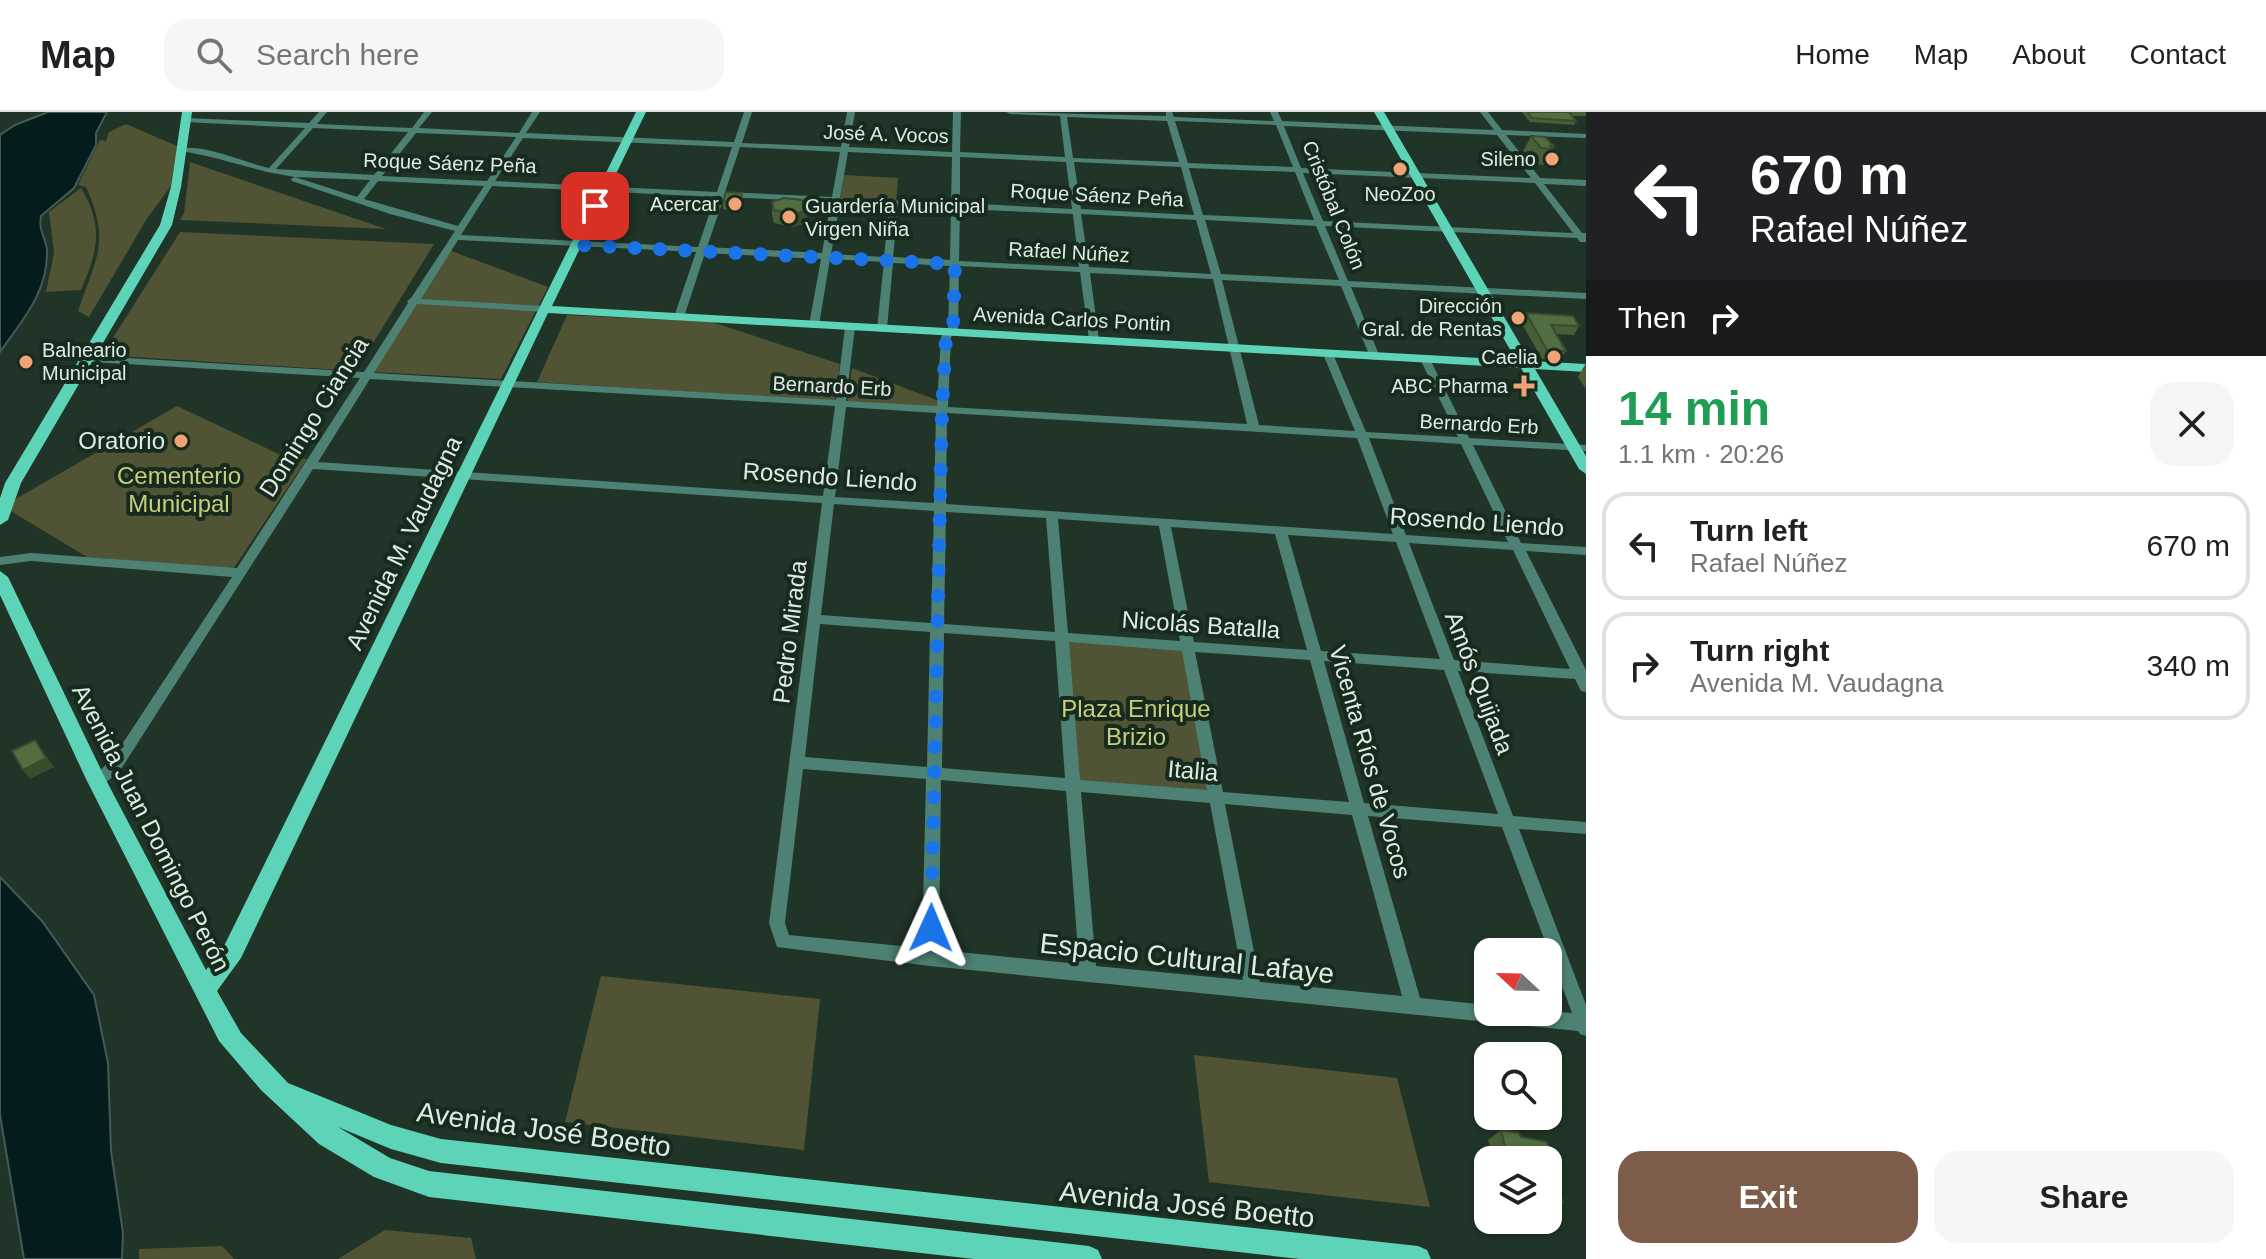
<!DOCTYPE html>
<meta charset="utf-8">
<style>
:root{--surface:#fff;--page:#f6f6f6;--text:#202124;--muted:#757577;--line:#e0e0e0;--accent:#7d5c49}
body{margin:0;font-family:Arial,sans-serif;background:var(--page);color:var(--text);height:100vh;display:flex;flex-direction:column;font-size:30px;white-space:nowrap}
*{box-sizing:border-box;margin:0}
p{font-size:26px;color:var(--muted)}
.icon{flex:none;width:44px;height:44px;fill:none;stroke:currentColor;stroke-width:2;stroke-linecap:round;stroke-linejoin:round}
.map{position:relative;flex:1;overflow:hidden}
.sheet{display:flex;flex-direction:column;background:var(--surface);width:680px}
.sheet>*{flex:none}
.hud{background:#202124;color:#fff;overflow:hidden}
.needle{width:52px;rotate:292deg}
.buttons{position:absolute;left:1474px;top:826px;display:grid;gap:16px}
.buttons a{display:grid;place-items:center;width:88px;height:88px;border-radius:16px;background:var(--surface);box-shadow:0 2px 6px #0004;font-size:40px}
.pin{position:absolute;display:grid;place-items:center;width:68px;height:68px;color:#fff;margin:-34px;border-radius:16px;box-shadow:0 4px 12px #0006}
.me{position:absolute;width:88px;margin:-44px;rotate:1deg;stroke-linejoin:round;filter:drop-shadow(0 0 6px #0008)}
.turn{display:flex;align-items:center;gap:28px;height:168px;padding:0 32px;font-size:36px}
.turn .icon{width:104px;height:104px;stroke-width:2.5}
.turn b{display:block;font-size:56px;line-height:68px}
.then{display:flex;align-items:center;height:76px;padding:0 32px;background:#0003;gap:16px;font-size:30px}
.round{display:grid;place-items:center;flex:none;width:84px;height:84px;border-radius:24px;background:var(--page)}
.summary{display:flex;align-items:center;justify-content:space-between;height:136px;padding:0 32px}
h1{font-size:48px;font-weight:600;line-height:60px;color:#1e9e55}
.cta{display:flex;gap:16px;margin-top:auto;padding:16px 32px}
.cta a{flex:1;height:92px;border-radius:24px;background:var(--accent);color:#fff;font-size:32px;font-weight:600;line-height:92px;text-align:center}
.cta a+a{background:var(--page);color:var(--text)}
ul{padding:0;list-style:none}
li{display:flex;align-items:center;gap:24px;height:108px;margin:0 16px 12px;padding:0 16px;border:4px solid var(--line);border-radius:24px}
li div{flex:1}
li b{display:block;font-size:30px}
li em{font-style:normal}
header{display:flex;align-items:center;gap:48px;box-sizing:border-box;height:112px;padding:0 40px;background:var(--surface);border-bottom:2px solid var(--line)}
header strong{font-size:38px}
nav{display:flex;gap:44px;margin-inline-start:auto;font-size:28px}
.search{width:560px;height:72px;background:var(--page);display:flex;align-items:center;gap:20px;box-sizing:border-box;padding:0 28px;border-radius:24px;color:var(--muted);font-size:30px}
main{display:flex;flex:1;min-height:0}
.map>svg:first-child{display:block}
</style>
<header>
<strong>Map</strong>
<div class="search"><svg class="icon" aria-label="search" viewBox="0 0 24 24"><circle cx="10" cy="10" r="6"/><path d="M15 15l6 6"/></svg>Search here</div>
<nav><a>Home</a><a>Map</a><a>About</a><a>Contact</a></nav>
</header>
<main>
<div class="map">
<svg width="1586" height="1147" viewBox="0 0 1586 1147">
<rect width="100%" height="100%" fill="#203427"/>
<g fill="#505334">
<path d="M126 12 177 34 171 74 146 108 89 205 78 199C96 145 111 131 86 75L78 73 100 28 106 29 109 20Z"/>
<polygon points="190,50 386,117 180,108 184,101"/>
<polygon points="844,63 898,66 896,90 840,88"/>
<path d="M81 76C104 114 98 139 81 178L46 180 54 141 49 100Z"/>
<polygon points="180,120 434,132 356,259 102,243"/>
<polygon points="446,137 548,175 501,267 373,260"/>
<polygon points="567,203 712,210 840,252 835,289 537,270"/>
<polygon points="852,256 939,289 939,296 847,290"/>
<polygon points="177,294 285,345 307,347 233,457 87,445 9,398 12,389"/>
<polygon points="1064,528 1187,536 1214,681 1075,670"/>
<polygon points="601,864 820,887 804,1038 565,1010"/>
<polygon points="1194,943 1397,966 1430,1095 1209,1070"/>
<polygon points="385,1118 471,1126 476,1147 338,1147"/>
<polygon points="222,1134 234,1147 139,1147 139,1137"/>
</g>
<g fill="#041c1c" stroke="#455a57" stroke-width="2">
<path d="M48 0H107L96 21V33L74 76 41 104C38 121 47 126 47 140 48 180 21 210 0 240V23L15 13Z"/>
<polygon points="0,765 42,809 94,883 108,951 111,1039 123,1121 122,1147 24,1147 0,1003"/>
</g>
<g fill="none" stroke-linecap="round" stroke-linejoin="round">
<path fill="#4c8173" fill-rule="evenodd" d="M319 0H327L317 12 412 16 424 0H432L419 16 519 21 532 0H540L526 21 734 30 744 0H752L742 31 841 35 847 0H855L849 35 952 40 953 0H961L960 40 1065 45 1060 4 1010 2 1006 0 1166 4V0H1172L1174 5 1274 9 1270 0H1278L1282 9 1494 18 1480 0H1488L1502 18 1586 22V26L1506 23 1540 66 1586 68V74L1544 72 1582 121H1586V130H1580L1577 126 1325 114 1348 169 1586 181V187L1351 175 1380 245 1375 248 1370 245 1341 174 1222 168 1259 313 1355 319 1323 242 1328 239 1333 242 1366 320 1458 325 1420 247 1425 244 1430 247 1469 326 1586 333V339L1473 333 1521 431 1586 435V443L1526 439 1586 558V580L1581 579 1575 567 1458 559 1513 704 1586 710V722L1519 717 1586 893V924L1580 922 1578 919 930 854 777 835 769 811 822 391 313 357 123 654C115 662 104 677 92 673L89 669 113 646 232 465 31 449 0 453V445L31 441 237 456 360 266 76 249 71 246 76 243 364 260 408 191 407 189 411 186 455 119 390 102 292 69 291 67 295 65 267 60 211 45 177 38C199 29 244 51 269 56L305 16 184 10 180 8 184 6 309 11ZM1067 5 1167 9 1179 50 1073 46ZM1175 9 1276 13 1293 55 1188 51ZM1284 14 1497 23 1531 66 1301 56ZM313 16 408 20 374 63 276 57ZM416 21 516 25 487 69 382 64ZM523 26 732 35 717 80 495 69ZM740 35 840 40 832 85 725 80ZM848 40 952 45 951 91 840 86ZM960 45 1066 50 1072 97 960 91ZM1074 50 1181 55 1194 103 1081 97ZM1189 56 1295 60 1314 108 1203 103ZM1303 61 1535 71 1573 121 1323 109ZM295 65 370 68 357 85ZM378 69 484 74 458 114 364 87ZM492 74 715 85 698 135 461 123ZM724 85 831 90 822 141 707 135ZM840 91 889 93 884 145 831 142ZM898 94 951 96 950 148 893 145ZM960 97 1073 102 1079 155 959 149ZM1081 102 1196 108 1211 162 1089 155ZM1205 108 1316 114 1339 168 1221 162ZM458 128 696 140 674 205 679 208 684 205 705 141 821 147 809 213 814 216 819 213 830 147 884 150 877 216 882 219 887 216 893 151 950 154 948 217 941 225 937 294 846 289 855 215 850 212 845 215 836 288 374 261 417 192 544 200 549 197 544 194 421 187ZM959 154 1080 160 1089 228 1094 231 1099 228 1090 161 1213 167 1247 312 948 295 951 225 958 217ZM370 267 835 294 823 384 318 350ZM846 295 936 301 934 391 835 385ZM947 301 1357 326 1393 422 946 392ZM1369 326 1461 332 1508 430 1406 423ZM834 392 934 399 931 511 821 503ZM946 400 1046 406 1055 520 944 512ZM1058 407 1159 414 1180 529 1068 521ZM1171 415 1275 422 1307 538 1194 530ZM1288 423 1396 430 1440 547 1321 539ZM1409 431 1513 438 1570 557 1454 548ZM820 512 930 520 927 655 805 645ZM944 521 1055 529 1065 666 942 656ZM1069 530 1182 539 1207 678 1080 668ZM1195 540 1310 548 1349 690 1223 680ZM1324 549 1444 558 1498 702 1364 691ZM803 657 926 667 922 836 789 823 785 811ZM941 668 1066 679 1079 852 939 838ZM1081 680 1210 691 1243 868 1096 854ZM1225 692 1352 703 1402 884 1260 870ZM1368 704 1502 715 1572 901 1548 899 1488 900V893L1420 886Z"/>
<g fill="#5dd4b8" fill-rule="evenodd">
<polygon points="182,0 192,0 181,75 172,113 21,371 8,408 0,413 0,386 5,371 160,113 171,75"/>
<polygon points="636,0 646,0 552,194 1516,248 1374,0 1384,0 1530,249 1586,252 1586,260 1535,257 1586,344 1586,362 1579,357 1521,256 548,201 241,846 217,879 241,921 288,971 391,1013 441,1027 1418,1134 1427,1138 1431,1147 1300,1147 441,1051 391,1037 338,1015 390,1046 429,1059 1089,1134 1098,1138 1102,1147 974,1147 429,1085 374,1065 319,1032 261,978 219,929 87,669 0,483 0,459 8,465 106,668 206,858 225,832"/>
</g>
</g>
<g fill="#475e37">
<polygon points="1522,0 1586,0 1586,4 1572,4 1576,9 1574,13 1530,10"/>
<polygon points="1531,24 1554,34 1544,53 1533,52 1523,40"/>
<polygon points="723,89 743,89 739,100 723,97"/>
<polygon points="772,90 807,111 793,115 774,111 772,103"/>
<polygon points="1526,201 1579,214 1574,223 1556,222 1566,239 1560,248 1542,247 1521,210"/>
<polygon points="1586,251 1586,277 1578,265"/>
<polygon points="1501,1018 1519,1021 1521,1025 1547,1030 1563,1091 1548,1100 1548,1048 1493,1048 1488,1028"/>
</g>
<g fill="#394c2d">
<polygon points="742,81 743,89 739,100 739,92"/>
<polygon points="808,98 807,111 793,115 793,102"/>
<polygon points="35,628 54,655 30,667 23,658"/>
</g>
<g fill="#526d40" stroke="#394c2d" stroke-width="2">
<polygon points="1527,0 1569,0 1576,9 1532,6"/>
<polygon points="1531,24 1545,25 1554,34 1550,34 1552,37 1541,36"/>
<polygon points="726,80 742,81 739,92 723,89"/>
<polygon points="784,86 802,88 808,98 793,102 774,98 772,90"/>
<polygon points="1526,201 1573,204 1579,214 1551,213 1566,239 1547,238"/>
<polygon points="35,628 46,646 23,658 12,639"/>
<polygon points="1501,1018 1519,1021 1521,1025 1547,1030 1563,1091 1548,1088 1548,1048 1508,1048"/>
</g>
<g fill="none" stroke-linecap="round" stroke-linejoin="round">
<polyline stroke="#1a73e8" stroke-width="14" stroke-dasharray="0 25.2" points="595,94 577,133 955,152 953,217 946,225 942,299 931,816"/>
</g>
<g fill="#efa377" stroke="#162a1d" stroke-width="3">
<circle cx="1552" cy="47" r="8"/>
<circle cx="1400" cy="57" r="8"/>
<circle cx="735" cy="92" r="8"/>
<circle cx="789" cy="105" r="8"/>
<circle cx="1518" cy="206" r="8"/>
<circle cx="1554" cy="245" r="8"/>
<circle cx="26" cy="250" r="8"/>
<path d="M1520 262h8v8h8v8h-8v8h-8v-8h-8v-8h8z"/>
<circle cx="181" cy="329" r="8"/>
</g>
<g text-anchor="middle" stroke-width="8" stroke-linejoin="round" paint-order="stroke">
<g font-size="20" fill="#deebe2" stroke="#162a1d">
<text transform="translate(886 22) rotate(2)" y="7">José A. Vocos</text>
<text transform="translate(450 51) rotate(2)" y="7">Roque Sáenz Peña</text>
<text transform="translate(1097 83) rotate(3)" y="7">Roque Sáenz Peña</text>
<text transform="translate(1334 93) rotate(68)" y="7">Cristóbal Colón</text>
<text transform="translate(1069 140) rotate(3)" y="7">Rafael Núñez</text>
<text transform="translate(1072 207) rotate(3)" y="7">Avenida Carlos Pontin</text>
<text transform="translate(832 274) rotate(3)" y="7">Bernardo Erb</text>
<text transform="translate(1479 312) rotate(3)" y="7">Bernardo Erb</text>
</g>
<g font-size="20" fill="#deebe2" stroke="#162a1d" text-anchor="end">
<text x="1536" y="54">Sileno</text>
<text x="1400" y="89" text-anchor="middle">NeoZoo</text>
<text x="719" y="99">Acercar</text>
<text x="805" y="101" text-anchor="start">Guardería Municipal<tspan x="805" dy="23">Virgen Niña</tspan></text>
<text x="1502" y="201">Dirección<tspan x="1502" dy="23">Gral. de Rentas</tspan></text>
<text x="42" y="245" text-anchor="start">Balneario<tspan x="42" dy="23">Municipal</tspan></text>
<text x="1538" y="252">Caelia</text>
<text x="1508" y="281">ABC Pharma</text>
</g>
<g font-size="24" fill="#deebe2" stroke="#162a1d">
<text transform="translate(314 305) rotate(-58)" y="8">Domingo Ciancia</text>
<text transform="translate(830 365) rotate(4)" y="8">Rosendo Liendo</text>
<text transform="translate(1477 410) rotate(4)" y="8">Rosendo Liendo</text>
<text transform="translate(404 431) rotate(-64)" y="8">Avenida M. Vaudagna</text>
<text transform="translate(1201 513) rotate(4)" y="8">Nicolás Batalla</text>
<text transform="translate(790 520) rotate(-83)" y="8">Pedro Mirada</text>
<text transform="translate(1479 571) rotate(69)" y="8">Amós Quijada</text>
<text transform="translate(1370 650) rotate(74)" y="8">Vicenta Ríos de Vocos</text>
<text transform="translate(1193 659) rotate(5)" y="8">Italia</text>
<text transform="translate(151 716) rotate(63)" y="8">Avenida Juan Domingo Perón</text>
</g>
<g font-size="24" fill="#deebe2" stroke="#162a1d" text-anchor="end">
<text x="165" y="337">Oratorio</text>
</g>
<g font-size="24" fill="#c6cd7c" stroke="#162a1d">
<text x="179" y="372">Cementerio<tspan x="179" dy="28">Municipal</tspan></text>
<text x="1136" y="605">Plaza Enrique<tspan x="1136" dy="28">Brizio</tspan></text>
</g>
<g font-size="28" fill="#deebe2" stroke="#162a1d">
<text transform="translate(1187 846) rotate(6)" y="10">Espacio Cultural Lafaye</text>
<text transform="translate(544 1017) rotate(8)" y="10">Avenida José Boetto</text>
<text transform="translate(1187 1092) rotate(6)" y="10">Avenida José Boetto</text>
</g>
</g>
</svg>
<div class="buttons">
<a><svg class="needle" viewBox="-14 -14 28 28"><path d="M0-13l5 13h-10z" fill="#e53935"/><path d="M0 13l5-13h-10z" fill="#757577"/></svg></a>
<a><svg class="icon" aria-label="search" viewBox="0 0 24 24"><circle cx="10" cy="10" r="6"/><path d="M15 15l6 6"/></svg></a>
<a><svg class="icon" aria-label="layers" viewBox="0 0 24 24"><path d="M12 4l9 5-9 5-9-5zM3 14l9 5 9-5"/></svg></a>
</div>
<div class="pin" style="left:595px;top:94px;background:#d93025"><svg class="icon" aria-label="arrive" viewBox="0 0 24 24"><path d="M6 21V4h12l-3 4 3 4H6"/></svg></div>
<svg class="me" style="left:931px;top:816px" viewBox="-20 -20 40 40"><path d="M0-17L14 15 0 8-14 15z" fill="#1a73e8" stroke="#fff" stroke-width="4"/></svg>
</div>
<section class="sheet">
<div class="hud">
<div class="turn"><svg class="icon" aria-label="left" viewBox="0 0 24 24"><path d="M17 20v-9H6M10 6l-5 5 5 5"/></svg><div><b>670 m</b>Rafael Núñez</div></div>
<div class="then">Then<svg class="icon" aria-label="right" viewBox="0 0 24 24"><path d="M7 20v-9h11M14 6l5 5-5 5"/></svg></div>
</div>
<div class="summary"><div><h1>14 min</h1><p>1.1 km · 20:26</p></div><a class="round"><svg class="icon" aria-label="close" viewBox="0 0 24 24"><path d="M6 6l12 12M18 6L6 18"/></svg></a></div>
<ul>
<li><svg class="icon" aria-label="left" viewBox="0 0 24 24"><path d="M17 20v-9H6M10 6l-5 5 5 5"/></svg><div><b>Turn left</b><p>Rafael Núñez</p></div><em>670 m</em></li>
<li><svg class="icon" aria-label="right" viewBox="0 0 24 24"><path d="M7 20v-9h11M14 6l5 5-5 5"/></svg><div><b>Turn right</b><p>Avenida M. Vaudagna</p></div><em>340 m</em></li>
</ul>
<div class="cta"><a>Exit</a><a>Share</a></div>
</section>
</main>
